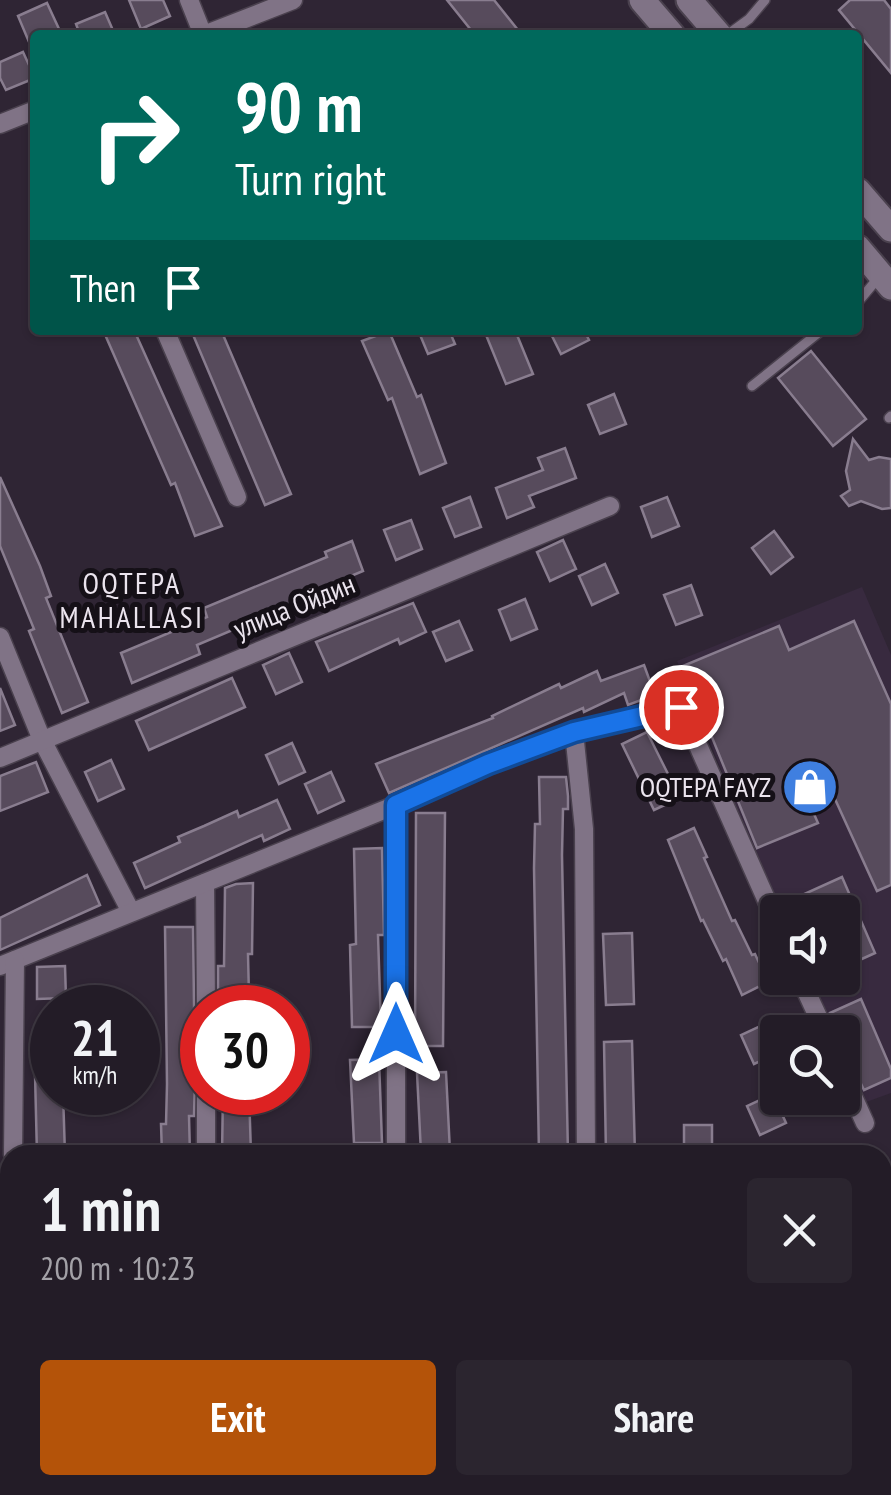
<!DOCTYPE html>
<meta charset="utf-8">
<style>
:root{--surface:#231c27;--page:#2b252f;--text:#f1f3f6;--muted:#a3a1a7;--line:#403a44;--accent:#b45309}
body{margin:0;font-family:"PT Sans Narrow",sans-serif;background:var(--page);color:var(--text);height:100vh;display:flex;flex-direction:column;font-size:38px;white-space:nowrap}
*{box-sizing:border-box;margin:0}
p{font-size:32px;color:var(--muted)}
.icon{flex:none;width:55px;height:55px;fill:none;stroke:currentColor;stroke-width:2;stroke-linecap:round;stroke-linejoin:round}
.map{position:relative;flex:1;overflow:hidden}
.side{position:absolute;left:0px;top:1145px;width:892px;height:350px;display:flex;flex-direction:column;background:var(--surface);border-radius:30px 30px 0 0;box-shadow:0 2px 8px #0004,0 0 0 2px var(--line)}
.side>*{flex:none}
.banner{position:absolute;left:30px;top:30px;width:832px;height:305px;border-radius:10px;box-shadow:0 2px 8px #0004,0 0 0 2px var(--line);background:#00695c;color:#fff;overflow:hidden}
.tools{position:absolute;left:760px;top:895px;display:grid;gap:20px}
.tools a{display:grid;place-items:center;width:100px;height:100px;border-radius:10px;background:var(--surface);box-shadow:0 2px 8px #0004,0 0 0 2px var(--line);font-size:50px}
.speed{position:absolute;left:30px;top:985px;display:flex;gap:20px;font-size:50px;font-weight:700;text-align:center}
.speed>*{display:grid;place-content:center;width:130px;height:130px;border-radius:50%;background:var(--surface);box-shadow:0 2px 8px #0004,0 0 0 2px var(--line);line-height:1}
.speed small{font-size:25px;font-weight:400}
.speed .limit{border:15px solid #d22;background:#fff;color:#111}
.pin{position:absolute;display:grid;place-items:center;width:85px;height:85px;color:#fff;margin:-42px;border:5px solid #fff;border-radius:50%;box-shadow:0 2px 10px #0007}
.me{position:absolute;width:110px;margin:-55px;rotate:0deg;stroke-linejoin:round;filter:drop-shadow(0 0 8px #0008)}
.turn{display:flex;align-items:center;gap:35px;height:210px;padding:0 40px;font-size:45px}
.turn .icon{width:130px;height:130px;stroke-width:2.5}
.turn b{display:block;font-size:70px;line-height:85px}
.then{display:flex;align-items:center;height:95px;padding:0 40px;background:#0003;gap:20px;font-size:38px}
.round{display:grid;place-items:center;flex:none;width:105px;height:105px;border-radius:10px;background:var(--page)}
.summary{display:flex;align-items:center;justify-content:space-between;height:170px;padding:0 40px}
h1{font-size:60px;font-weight:700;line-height:75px}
.primary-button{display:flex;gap:20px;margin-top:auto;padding:20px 40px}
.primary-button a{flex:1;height:115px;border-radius:10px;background:var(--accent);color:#fff;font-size:40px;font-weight:700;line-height:115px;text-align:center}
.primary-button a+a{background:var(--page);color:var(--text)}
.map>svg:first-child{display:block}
</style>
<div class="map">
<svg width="891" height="1495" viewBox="0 0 891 1495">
<rect width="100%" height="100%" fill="#2f2534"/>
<polygon fill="#382a3f" points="862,587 891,655 891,1093 858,1105 843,1068 842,1032 828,1032 806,978 842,978 842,912 779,912 677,661"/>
<g fill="#574b5c" stroke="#897d8f" stroke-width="2.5">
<polygon points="129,0 163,0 170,16 141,29"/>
<polygon points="447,0 494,0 522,35 475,35"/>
<polygon points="850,0 884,0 891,9 891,73 839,10"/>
<polygon points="47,3 59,29 35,35 35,40 29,42 18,16"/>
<polygon points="105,12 115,35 80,35 76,24"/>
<polygon points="23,52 35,78 6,90 0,78 0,62"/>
<polygon points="103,330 134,330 222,526 195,536 175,483 171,485"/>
<polygon points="191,330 221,330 291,494 265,505"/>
<polygon points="418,330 449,330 455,344 428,354"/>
<polygon points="484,330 515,330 533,374 506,384"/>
<polygon points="549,330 584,330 589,340 561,354"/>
<polygon points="389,331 417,397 421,395 446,463 420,474 392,398 388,400 362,341"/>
<polygon points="811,351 866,419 833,446 778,378"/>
<polygon points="614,394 626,424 600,434 588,405"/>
<polygon points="853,439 869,460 879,457 891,459 891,508 882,509 861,501 849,506 841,496 850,490 846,471"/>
<polygon points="565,448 576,478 529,496 534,507 507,518 496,488 543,470 538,458"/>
<polygon points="0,477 40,566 51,596 46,598 88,702 62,713 29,631 34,629 0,546"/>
<polygon points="470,497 481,527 455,537 443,508"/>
<polygon points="667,497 679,526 652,537 641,507"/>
<polygon points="411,520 422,549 396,560 384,530"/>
<polygon points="774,531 793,557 771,574 752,548"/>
<polygon points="563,540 576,569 550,581 537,552"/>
<polygon points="352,541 363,571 327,586 328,590 197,645 200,654 132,683 121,653 207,617 204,608 327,557 325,552"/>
<polygon points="605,564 618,593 592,605 579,576"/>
<polygon points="691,585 702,615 676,625 664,595"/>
<polygon points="525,599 537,629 511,640 499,610"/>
<polygon points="413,603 426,632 400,644 398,639 329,671 316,642"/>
<polygon points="459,621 472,650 446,661 433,632"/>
<polygon points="854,621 891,704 891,885 877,891 829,786 806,796 818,823 757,848 683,666 779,626 789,650"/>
<polygon points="289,653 302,682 276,694 263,665"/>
<polygon points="644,665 655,695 628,705 624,693 584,712 583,708 389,793 376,764 493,718 492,716 559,684 561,688 597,671 601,681"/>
<polygon points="232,678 245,707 149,750 136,721"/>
<polygon points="0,688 15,725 0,731"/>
<polygon points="647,732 680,798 654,810 622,744"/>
<polygon points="292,743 305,772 279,784 266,755"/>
<polygon points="111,760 124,789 98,801 85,772"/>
<polygon points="36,762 48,792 0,811 0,776"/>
<polygon points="331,772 344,801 318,813 305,784"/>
<polygon points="539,777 566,777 568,796 568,809 563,809 562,855 568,1155 539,1155 534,868 535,824 540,824"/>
<polygon points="277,800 290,829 264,841 262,835 145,888 134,863 180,842 178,837 204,826 237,811 239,817"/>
<polygon points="416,813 445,813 443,1046 415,1046"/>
<polygon points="694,828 707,857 704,858 732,921 735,920 752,955 755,954 768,982 742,995 726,959 723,961 703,920 701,921 668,840"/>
<polygon points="382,848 384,935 378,935 381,1027 352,1027 350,945 356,944 354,849"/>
<polygon points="87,875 100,905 0,950 0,918"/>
<polygon points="842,877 875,953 842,968 842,912 786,912 782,904"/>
<polygon points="253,883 252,954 248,954 249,997 218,998 218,966 224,966 225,888 236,884"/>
<polygon points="165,927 193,927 195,1077 194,1116 189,1116 190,1155 162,1155 161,1124 166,1124 167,1084"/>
<polygon points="632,933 634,1004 606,1005 603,934"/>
<polygon points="65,966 66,998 37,999 37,967"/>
<polygon points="861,999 891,1069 891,1078 864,1090 842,1044 842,1032 838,1032 830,1013"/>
<polygon points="767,1023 778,1053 754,1064 741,1035"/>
<polygon points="632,1041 635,1155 606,1155 604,1042"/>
<polygon points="379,1059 382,1143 354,1143 350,1060"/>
<polygon points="446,1072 450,1152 421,1153 417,1073"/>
<polygon points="35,1074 52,1074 52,1092 63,1092 65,1155 37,1155"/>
<polygon points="223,1092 249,1092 251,1154 222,1155"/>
<polygon points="773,1094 786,1123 760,1135 747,1106"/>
<rect x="684" y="1125" width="28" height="30"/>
</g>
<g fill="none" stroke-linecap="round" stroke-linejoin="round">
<g stroke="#4a414e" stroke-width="12">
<g id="lane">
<polyline points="727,35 749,19 765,0"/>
<polyline points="858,302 879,277"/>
<polyline points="752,386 822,330"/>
<polyline points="889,418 891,416"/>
</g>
</g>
<g stroke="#4a414e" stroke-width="21">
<g id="street">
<polyline points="189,0 203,35"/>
<polyline points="204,35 293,0"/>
<polyline points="0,124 35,110"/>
<polyline points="165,330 237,497"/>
<polyline points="0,637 42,740 130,910"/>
<polyline points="574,732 584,829 586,1155"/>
<polyline points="0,758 610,506"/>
<polyline points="396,805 396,1155"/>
<polyline points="205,883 206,1008"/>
<polyline points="0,966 396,805 488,764 574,732 681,707 778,926"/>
<polyline points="800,978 825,1032"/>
<polyline points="842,1072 865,1123"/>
<polyline points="206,1092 206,1155"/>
<polyline points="846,1154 846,1155"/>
<polyline points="13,1155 15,960"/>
<polyline points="208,1485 208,1495"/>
<polyline points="397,1485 397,1495"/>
<polyline points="589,1485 589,1495"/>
<polyline points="9,1495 10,1396"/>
<polyline points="839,1495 839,1485"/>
</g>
</g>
<g stroke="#4a414e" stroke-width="29">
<g id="secondary">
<polyline points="642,0 672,35"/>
<polyline points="689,0 719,35"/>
<polyline points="858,191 891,229"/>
<polyline points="858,248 891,287"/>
</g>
</g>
<use href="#lane" stroke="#807386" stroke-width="9"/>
<use href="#street" stroke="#807386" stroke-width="18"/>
<use href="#secondary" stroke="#807386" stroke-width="25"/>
</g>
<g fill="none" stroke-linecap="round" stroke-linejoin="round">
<g stroke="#114b97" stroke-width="25">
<polyline id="route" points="396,1034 396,805 488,764 574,732 681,707"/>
</g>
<use href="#route" stroke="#1a73e8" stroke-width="18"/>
</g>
<defs>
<g id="shop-disc" transform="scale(2.875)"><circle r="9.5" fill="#3f7fe0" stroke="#151017"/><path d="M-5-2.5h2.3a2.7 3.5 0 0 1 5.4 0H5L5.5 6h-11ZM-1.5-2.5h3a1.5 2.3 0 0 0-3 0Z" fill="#fff"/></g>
</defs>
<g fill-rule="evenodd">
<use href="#shop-disc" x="810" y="787"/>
</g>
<g text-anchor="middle" stroke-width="10" stroke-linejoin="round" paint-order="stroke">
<g font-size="28" fill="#ebe4ee" stroke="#151017">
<text transform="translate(294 606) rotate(-22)" y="10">улица Ойдин</text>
</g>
<g font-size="28" fill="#ebe4ee" stroke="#151017" text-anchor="end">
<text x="771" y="797">OQTEPA FAYZ</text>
</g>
<g font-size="30" letter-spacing="2.5" fill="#ebe4ee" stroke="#151017">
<text x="132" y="594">OQTEPA<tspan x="132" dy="34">MAHALLASI</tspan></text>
</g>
</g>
</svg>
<div class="tools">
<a><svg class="icon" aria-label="sound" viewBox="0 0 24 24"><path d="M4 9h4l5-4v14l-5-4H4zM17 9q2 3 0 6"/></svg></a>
<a><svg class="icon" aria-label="search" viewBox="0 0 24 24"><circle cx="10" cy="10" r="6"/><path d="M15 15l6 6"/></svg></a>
</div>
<div class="speed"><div>21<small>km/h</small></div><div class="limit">30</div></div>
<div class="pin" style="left:681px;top:707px;background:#d93025"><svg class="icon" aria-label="arrive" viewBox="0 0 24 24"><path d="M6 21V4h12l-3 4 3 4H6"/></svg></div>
<svg class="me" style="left:396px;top:1034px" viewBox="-20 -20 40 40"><path d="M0-17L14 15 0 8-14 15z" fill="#1a73e8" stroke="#fff" stroke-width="4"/></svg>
<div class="banner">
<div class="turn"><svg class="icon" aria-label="right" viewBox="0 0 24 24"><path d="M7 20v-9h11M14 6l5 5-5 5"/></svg><div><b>90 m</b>Turn right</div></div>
<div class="then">Then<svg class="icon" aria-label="arrive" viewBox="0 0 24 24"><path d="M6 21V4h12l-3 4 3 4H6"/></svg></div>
</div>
<section class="side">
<div class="summary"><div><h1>1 min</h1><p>200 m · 10:23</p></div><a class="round"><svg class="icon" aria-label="close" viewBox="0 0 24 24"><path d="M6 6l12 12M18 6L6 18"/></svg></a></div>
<div class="primary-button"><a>Exit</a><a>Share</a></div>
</section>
</div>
